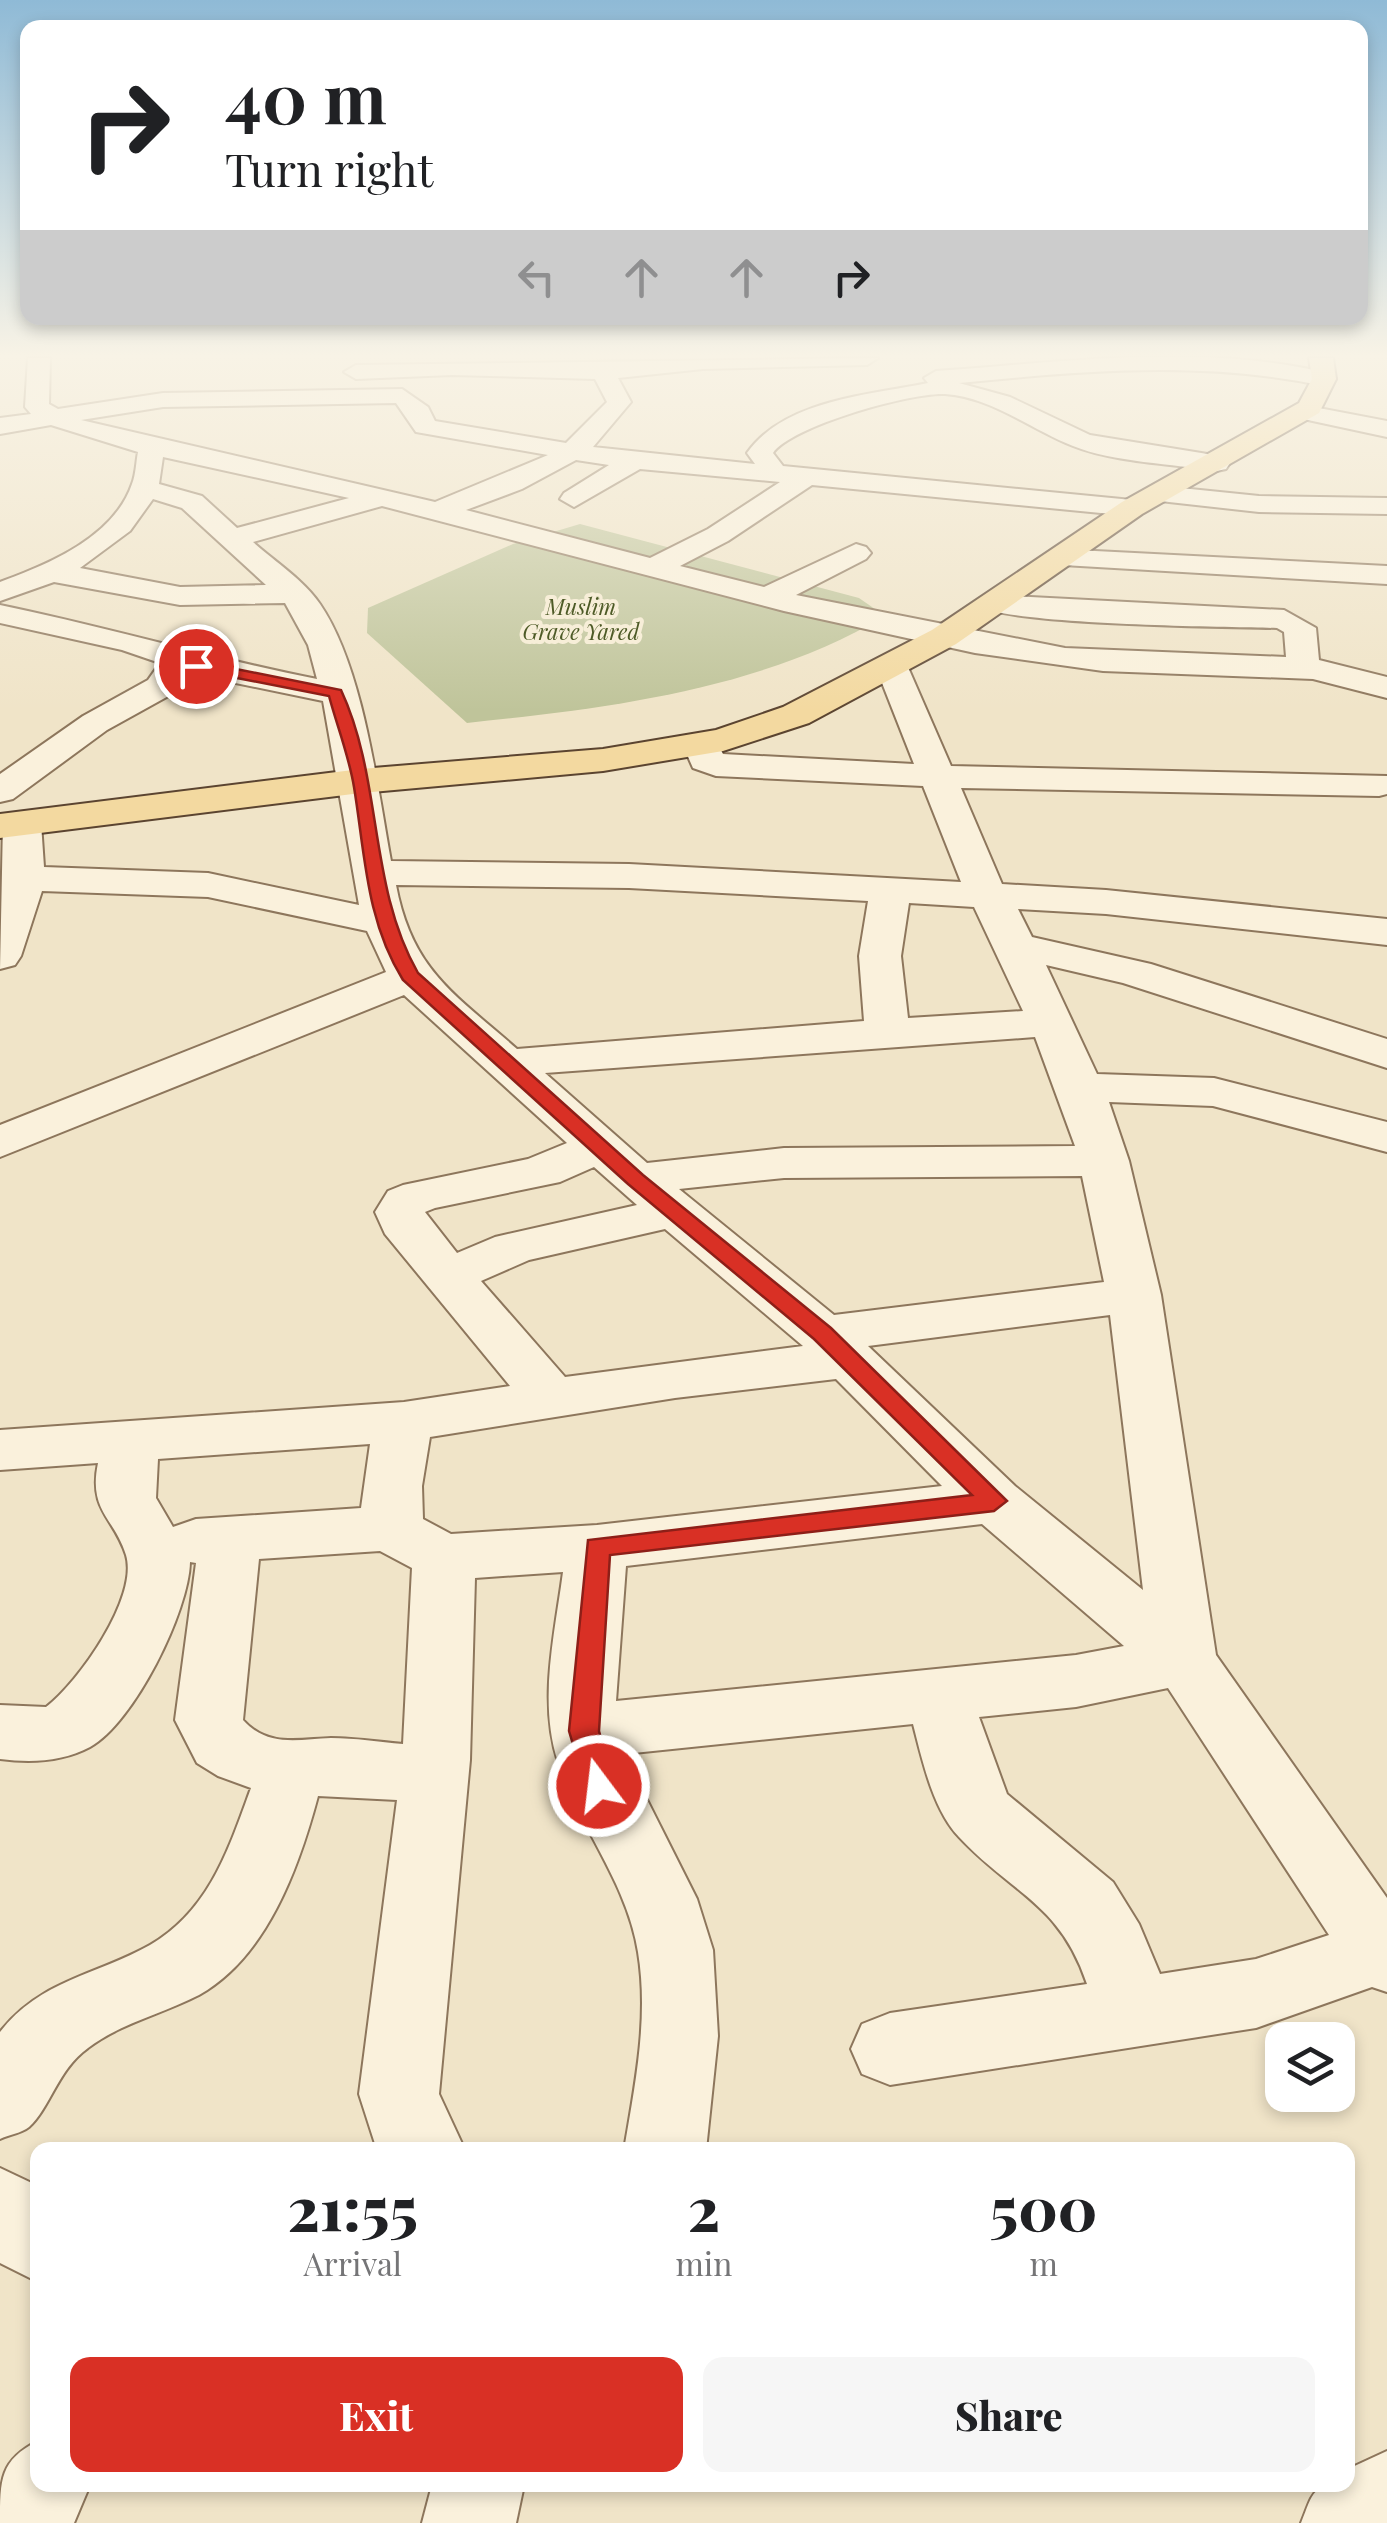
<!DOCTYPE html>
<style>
:root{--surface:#fff;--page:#f6f6f6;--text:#202124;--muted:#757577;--accent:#d93025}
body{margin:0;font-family:"Playfair Display",serif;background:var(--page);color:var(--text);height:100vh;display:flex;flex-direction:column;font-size:38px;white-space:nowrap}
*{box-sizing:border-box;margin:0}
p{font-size:32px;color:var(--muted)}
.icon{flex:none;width:55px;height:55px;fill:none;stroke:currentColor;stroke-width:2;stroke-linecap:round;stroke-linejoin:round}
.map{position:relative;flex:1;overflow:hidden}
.drawer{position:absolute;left:30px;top:2142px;width:1325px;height:350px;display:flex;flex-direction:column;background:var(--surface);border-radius:20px;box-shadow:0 5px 15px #0003}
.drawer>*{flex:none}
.guide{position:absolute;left:20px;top:20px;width:1348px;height:305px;border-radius:20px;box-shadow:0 5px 15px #0003;background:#fff;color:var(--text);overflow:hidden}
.tools{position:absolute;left:1265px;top:2022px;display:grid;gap:20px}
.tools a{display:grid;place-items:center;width:90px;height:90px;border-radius:20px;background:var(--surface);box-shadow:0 5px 15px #0003;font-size:50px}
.pin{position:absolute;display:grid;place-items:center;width:85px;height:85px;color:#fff;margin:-42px;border:5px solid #fff;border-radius:50%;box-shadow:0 2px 10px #0007}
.me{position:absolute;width:110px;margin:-55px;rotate:345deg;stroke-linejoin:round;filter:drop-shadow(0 0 8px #0008)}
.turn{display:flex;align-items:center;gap:35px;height:210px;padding:0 40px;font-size:45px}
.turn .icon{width:130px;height:130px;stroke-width:2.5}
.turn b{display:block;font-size:70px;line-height:85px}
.lanes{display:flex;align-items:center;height:95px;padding:0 40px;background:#0003;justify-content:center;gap:50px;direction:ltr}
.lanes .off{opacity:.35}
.eta{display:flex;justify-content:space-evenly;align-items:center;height:170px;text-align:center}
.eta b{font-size:60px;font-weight:800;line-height:70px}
.primary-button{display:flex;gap:20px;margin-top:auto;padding:20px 40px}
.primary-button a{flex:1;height:115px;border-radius:20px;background:var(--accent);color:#fff;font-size:40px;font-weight:800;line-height:115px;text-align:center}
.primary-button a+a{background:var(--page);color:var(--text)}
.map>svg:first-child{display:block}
</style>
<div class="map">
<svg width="1387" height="2523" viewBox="0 0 1387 2523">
<rect width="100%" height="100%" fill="#f0e4c8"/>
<path fill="#bfc49a" d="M580 524 859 598 885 616C760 690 609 708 467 723L367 633 368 608 513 544Z"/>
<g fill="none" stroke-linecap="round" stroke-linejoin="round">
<g stroke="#8d765c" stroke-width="4">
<g id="minor">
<path d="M28 358H50L49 404 58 409 163 393 402 389 428 407 435 421 566 443 607 402 595 379 452 375 356 379 344 372 356 365 878 358 867 365 703 369 618 378 631 402 593 447 755 464 747 453C784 400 869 395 928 383L924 378 936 371C1067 362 1202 342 1332 374L1336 379 1324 386C1202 360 1082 371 959 383L1010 397 1090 435 1226 457 1230 463 1226 469 1217 471C1174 464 1112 462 1073 446 1032 430 991 397 945 394 912 392 791 426 773 453L783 466 1132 500 1146 508 1132 516 812 485 728 541 680 566 764 587 856 544 866 547 871 553 866 559 796 595 1065 648 1286 657 1284 632 1277 628C1237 627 992 625 978 604L993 595 1284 610 1316 628 1319 660 1387 677V698L1313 679 1103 671 975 653 784 611 382 506 253 542C274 561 304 580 320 604 363 667 377 785 391 861L629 864 961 882 923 786 716 776 693 768 682 743 687 735H713L723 754 914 764 875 665 879 658H903L907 665 951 766 1387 776V794L1379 796 961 788 1002 884 1106 890 1387 919V945L1106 914 1018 909 1032 937 1151 964 1387 1039V1068L1123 983 1046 965 1097 1074 1214 1078 1387 1122V1152L1213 1106 1109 1102 1129 1161 1161 1295 1216 1655 1387 1898V1992L1372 1987 1256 2028 890 2085 862 2074 851 2049 862 2024 890 2013 1087 1984C1060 1903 1012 1894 959 1837 933 1810 922 1759 913 1724L624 1754 697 1899 713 1950 718 2036 706 2150H624C635 2085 649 2018 638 1952 627 1882 579 1827 558 1762 538 1701 555 1633 563 1572L475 1578 470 1760 439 2094 465 2150H377L359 2094 397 1800 318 1796C299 1867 267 1957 199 1995 162 2014 121 2023 88 2048 58 2069 50 2108 29 2127 22 2133 8 2135 0 2139V2032C40 1980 97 1975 150 1945 210 1910 229 1848 251 1788L218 1776 197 1763 175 1720 196 1563 190 1562C189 1611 134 1723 90 1747 62 1762 31 1763 0 1759V1705L46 1707C78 1683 139 1597 126 1555 114 1517 88 1511 98 1463L0 1470V1430L404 1402 510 1386 385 1234 375 1212 388 1191 403 1185 528 1159 567 1143 404 995 0 1157V1125L386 972 367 931 208 897 42 891 21 956 15 965 0 969 3 823 9 815H35L41 823 44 867 208 873 359 905 323 701 187 673 172 694 107 730 13 799 0 802V774L83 716 148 680 160 663 122 650 0 623V605C107 627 210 658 317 679L308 645 285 603 180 605 54 582 0 601V582C49 564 114 537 132 484 136 474 136 462 138 452L51 425 0 434V418L31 414 25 407ZM396 403 416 432 548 455 435 502 81 420 163 407ZM163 457 349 498 237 528 202 496 159 484ZM576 460 609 465 564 493 560 499 574 507 640 469 780 482 708 529 650 558 466 510 522 489ZM153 499 182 508 266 585 180 587 80 568 130 531ZM396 885 629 888 868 901 859 956 864 1021 517 1049C456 995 412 971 396 885ZM909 903 974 907 1023 1011 908 1018 901 956ZM1035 1037 1075 1146 784 1148 647 1163 545 1073ZM594 1167 637 1205 495 1237 457 1253 425 1212 435 1208 560 1182ZM1082 1176 1104 1282 834 1315 679 1189 784 1178ZM665 1229 803 1346 565 1377 481 1281 529 1260ZM1110 1315 1143 1590 1015 1486 868 1346ZM836 1379 942 1486 597 1525 451 1534 423 1519 422 1486 430 1437 675 1398ZM370 1444 361 1508 196 1519 173 1527 156 1498 158 1459ZM982 1524 1124 1646 1076 1655 616 1701 626 1566ZM380 1551 412 1568 403 1744C379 1742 355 1738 331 1738 299 1739 268 1748 243 1720L259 1559ZM1168 1688 1329 1935 1256 1959 1160 1974 1139 1924 1113 1882 1007 1794 979 1717 1076 1707Z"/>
<polygon points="1303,405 1387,421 1387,437 1294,417 1291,412"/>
<polygon points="1161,486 1259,496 1387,498 1387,514 1259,512 1151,500 1147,494"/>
<polygon points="1056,549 1387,566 1387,584 1046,564 1041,558"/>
<polygon points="0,2168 38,2186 38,2282 0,2263"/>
<path d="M38 2441V2485H90L74 2523H0C0 2479 0 2460 38 2441Z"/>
<path d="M1387 2451V2523H1301C1314 2491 1311 2485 1348 2485V2469Z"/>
<polygon points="432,2485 524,2485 516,2523 422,2523"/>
</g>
</g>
<g stroke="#5b4430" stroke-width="4">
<polygon id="major" points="1309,358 1333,358 1336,379 1319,413 1142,514 956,644 809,723 723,751 603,771 361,793 0,838 0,814 361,769 603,749 716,730 783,707 932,630 1122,502 1299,403 1312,379"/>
</g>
<use href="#minor" fill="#faf1dc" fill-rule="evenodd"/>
<use href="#major" fill="#f3d9a0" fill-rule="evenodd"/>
</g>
<linearGradient id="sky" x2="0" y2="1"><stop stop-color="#8fbad6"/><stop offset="0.5" stop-color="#f8f3e6"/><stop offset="1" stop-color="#f8f3e6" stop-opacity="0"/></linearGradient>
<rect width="1387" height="711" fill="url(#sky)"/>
<path fill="#d93025" stroke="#8d1f18" stroke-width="2.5" d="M196 661 341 690C383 780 368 886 418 973L643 1175 831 1328 1007 1501 994 1511 610 1555 599 1731 614 1786 609 1795 599 1798 588 1795 569 1731 588 1540 972 1495 814 1339 628 1184 403 980C366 921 365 854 354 787 349 756 337 726 329 696L191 669Z"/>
<g text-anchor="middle" stroke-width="8" stroke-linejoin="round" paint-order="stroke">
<g font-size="22" font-style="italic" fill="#4d5a26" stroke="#f7eed8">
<text x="581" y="615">Muslim<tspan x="581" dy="25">Grave Yared</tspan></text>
</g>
</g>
</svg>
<div class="tools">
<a><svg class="icon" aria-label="layers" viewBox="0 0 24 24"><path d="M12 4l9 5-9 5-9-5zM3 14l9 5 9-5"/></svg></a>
</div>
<div class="pin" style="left:196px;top:666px;background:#d93025"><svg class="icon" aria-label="arrive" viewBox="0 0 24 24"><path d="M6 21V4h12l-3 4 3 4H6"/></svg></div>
<svg class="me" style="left:599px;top:1786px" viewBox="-20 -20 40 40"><circle r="17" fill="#d93025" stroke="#fff" stroke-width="3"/><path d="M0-11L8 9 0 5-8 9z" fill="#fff"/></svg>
<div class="guide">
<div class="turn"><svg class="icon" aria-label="right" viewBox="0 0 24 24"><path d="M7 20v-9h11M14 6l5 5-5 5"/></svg><div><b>40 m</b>Turn right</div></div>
<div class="lanes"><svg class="icon off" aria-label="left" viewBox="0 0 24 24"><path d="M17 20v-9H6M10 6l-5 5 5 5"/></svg><svg class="icon off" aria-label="ahead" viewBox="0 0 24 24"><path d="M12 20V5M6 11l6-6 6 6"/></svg><svg class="icon off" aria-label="ahead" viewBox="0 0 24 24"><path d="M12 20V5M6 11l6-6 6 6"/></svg><svg class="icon" aria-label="right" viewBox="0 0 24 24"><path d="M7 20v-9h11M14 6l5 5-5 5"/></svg></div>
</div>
<section class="drawer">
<div class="eta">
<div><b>21:55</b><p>Arrival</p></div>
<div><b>2</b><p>min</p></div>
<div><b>500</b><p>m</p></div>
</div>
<div class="primary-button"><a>Exit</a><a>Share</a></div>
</section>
</div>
